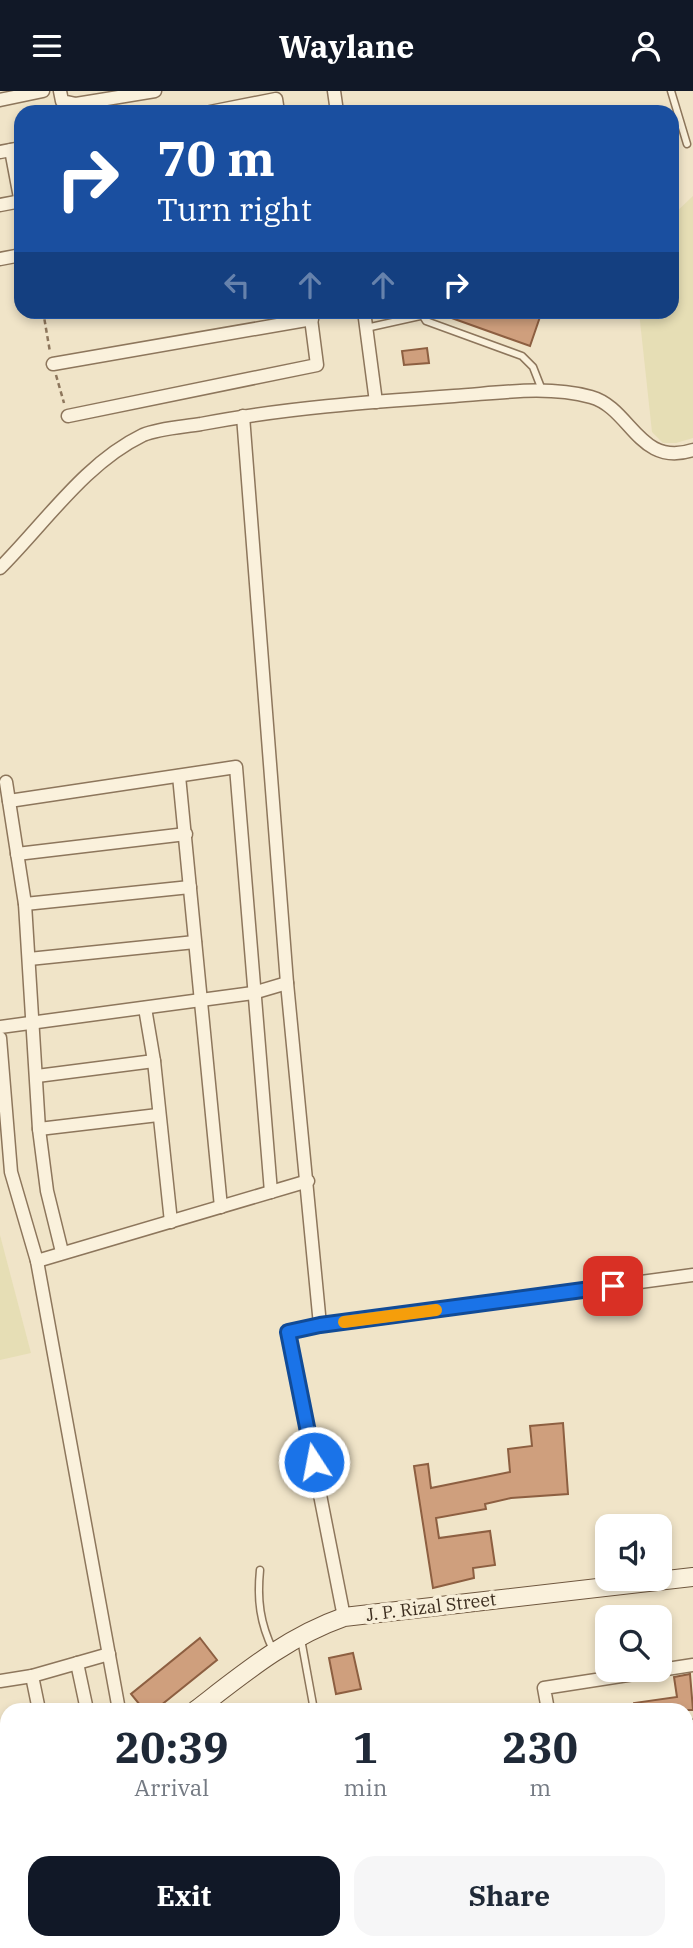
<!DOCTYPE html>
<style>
:root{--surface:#fff;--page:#f6f6f7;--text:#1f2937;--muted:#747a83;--accent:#111827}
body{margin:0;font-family:"IBM Plex Serif",serif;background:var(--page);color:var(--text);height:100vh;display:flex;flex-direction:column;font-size:26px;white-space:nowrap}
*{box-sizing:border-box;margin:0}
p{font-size:23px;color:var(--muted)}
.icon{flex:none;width:38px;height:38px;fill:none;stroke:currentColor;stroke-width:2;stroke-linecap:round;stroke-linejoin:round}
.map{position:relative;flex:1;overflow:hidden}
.side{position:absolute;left:0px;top:1612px;width:693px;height:247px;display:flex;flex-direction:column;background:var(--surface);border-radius:21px 21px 0 0;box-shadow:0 4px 10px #0003}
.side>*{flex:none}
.banner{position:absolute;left:14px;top:14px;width:665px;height:214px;border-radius:21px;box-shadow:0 4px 10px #0003;background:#1a4fa0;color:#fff;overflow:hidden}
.fabs{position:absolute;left:595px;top:1423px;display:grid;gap:14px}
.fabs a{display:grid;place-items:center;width:77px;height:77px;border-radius:14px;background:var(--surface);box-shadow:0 4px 10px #0003;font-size:35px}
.pin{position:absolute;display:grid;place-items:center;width:60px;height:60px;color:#fff;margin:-30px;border-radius:14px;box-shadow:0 4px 10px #0006}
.me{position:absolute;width:77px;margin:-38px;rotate:349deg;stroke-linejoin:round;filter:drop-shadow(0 0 5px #0008)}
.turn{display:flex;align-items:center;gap:24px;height:147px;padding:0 28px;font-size:32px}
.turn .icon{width:91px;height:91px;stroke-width:2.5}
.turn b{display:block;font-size:49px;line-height:60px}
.lanes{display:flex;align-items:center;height:66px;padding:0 28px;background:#0003;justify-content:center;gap:35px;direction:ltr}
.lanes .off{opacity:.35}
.eta{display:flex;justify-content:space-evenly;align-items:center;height:119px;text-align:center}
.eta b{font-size:42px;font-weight:700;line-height:49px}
.button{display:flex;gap:14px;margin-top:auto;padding:14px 28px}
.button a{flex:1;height:80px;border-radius:21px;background:var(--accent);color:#fff;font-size:28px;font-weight:700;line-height:80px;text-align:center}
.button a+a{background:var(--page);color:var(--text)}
header{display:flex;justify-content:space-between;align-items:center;height:91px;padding:0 28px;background:var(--accent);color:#fff;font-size:32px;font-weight:700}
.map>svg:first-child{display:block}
</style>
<header><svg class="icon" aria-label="menu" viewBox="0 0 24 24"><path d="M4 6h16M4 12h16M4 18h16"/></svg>Waylane<svg class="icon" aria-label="person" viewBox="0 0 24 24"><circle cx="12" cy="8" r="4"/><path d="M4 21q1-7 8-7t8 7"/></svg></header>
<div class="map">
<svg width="693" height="1857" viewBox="0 0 693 1857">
<rect width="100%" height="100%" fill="#f0e4c8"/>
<g fill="#e6deb5">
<polygon points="693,105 693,347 676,352 663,352 652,341 639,221 672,220 672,125"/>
<polygon points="0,1144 31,1262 0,1269"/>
<polygon points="7,1784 7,1852 30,1852 31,1857 0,1857 0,1790"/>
</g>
<g fill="#cf9f7d" stroke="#8d5f41" stroke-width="2">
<polygon points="432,220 542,220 530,255"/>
<polygon points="427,257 429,272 404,274 402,260"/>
<polygon points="563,1332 568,1403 511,1407 485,1413 486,1418 436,1427 439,1447 490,1440 495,1474 473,1477 474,1487 433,1497 414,1375 428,1373 431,1397 510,1381 508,1358 532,1355 530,1335"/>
<polygon points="200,1547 217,1569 155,1619 144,1619 131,1603"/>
<polygon points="353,1562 361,1598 336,1603 329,1567"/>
<polygon points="690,1583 693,1619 634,1619 634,1612 677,1606 674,1586"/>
</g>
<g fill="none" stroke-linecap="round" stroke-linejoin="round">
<g stroke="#8d765c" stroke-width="9">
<g id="service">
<polyline points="671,0 687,53"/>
<polyline points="420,220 426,230 522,265 533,276 542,299"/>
<polyline points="366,237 420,225"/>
<path d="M260 1479C257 1509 260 1532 273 1559"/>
<polyline points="301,1548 314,1619"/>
</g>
</g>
<g stroke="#8d765c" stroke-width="15">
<g id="minor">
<polyline points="60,0 62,10 76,13 155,0"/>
<polyline points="334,0 337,21"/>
<polyline points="0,9 43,0"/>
<polyline points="210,21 276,8 278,21"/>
<polyline points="11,59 21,112"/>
<polyline points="0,61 21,57"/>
<polyline points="0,114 21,110"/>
<polyline points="0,168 21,164"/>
<polyline points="364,220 376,311"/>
<polyline points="53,273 312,228"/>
<polyline points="68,325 317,274 310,220"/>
<polyline points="243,325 287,892 320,1234"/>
<path d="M0 477C45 432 85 372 143 344 160 337 183 336 201 333 284 317 369 311 454 305 499 302 547 294 591 306 631 317 639 377 693 359"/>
<polyline points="179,685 221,1116"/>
<polyline points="6,691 25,813 39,1038 47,1100 62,1161"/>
<polyline points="9,710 236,676 271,1101"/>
<polyline points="17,763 186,743"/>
<polyline points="25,813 190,796"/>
<polyline points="29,868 195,851"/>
<polyline points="145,917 154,970 171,1131"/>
<polyline points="0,936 253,902 287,892"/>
<polyline points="0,947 11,1081 37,1170 119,1619"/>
<polyline points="37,985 154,970"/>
<polyline points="39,1038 158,1024"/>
<polyline points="37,1170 308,1090"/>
<polyline points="344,1526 288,1241 320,1234 693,1184"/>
<polyline points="77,1572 87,1619"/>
<polyline points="32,1585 39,1619"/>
<polyline points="0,1590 32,1585 109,1563"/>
<polyline points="548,1619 544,1597 693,1574"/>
<polyline points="686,1636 693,1635"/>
<polyline points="0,1678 7,1676"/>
</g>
</g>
<g stroke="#6f573f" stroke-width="20">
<g id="secondary">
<path d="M196 1619C244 1582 287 1546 344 1526L693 1486"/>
<polyline points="0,1770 7,1765"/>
</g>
</g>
<g stroke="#8d765c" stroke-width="2.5" stroke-dasharray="5 3.5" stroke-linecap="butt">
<polyline points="43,220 50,261"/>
<polyline points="56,284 64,312"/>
</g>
<use href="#service" stroke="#faf1dc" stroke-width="6"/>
<use href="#minor" stroke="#faf1dc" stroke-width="12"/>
<use href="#secondary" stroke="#faf1dc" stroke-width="18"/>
</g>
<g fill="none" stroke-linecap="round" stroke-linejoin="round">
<g stroke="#114b97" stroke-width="18">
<polyline id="route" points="314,1371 288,1241 320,1234 613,1195"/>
</g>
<use href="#route" stroke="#1a73e8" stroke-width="12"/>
<polyline stroke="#f59e0b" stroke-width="12" points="344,1231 436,1219"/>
</g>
<g text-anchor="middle" stroke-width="7" stroke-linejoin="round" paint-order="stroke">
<g font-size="18" fill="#3d2e20" stroke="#f7eed8">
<text transform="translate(431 1516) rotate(-7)" y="6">J. P. Rizal Street</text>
</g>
</g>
</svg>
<div class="fabs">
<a><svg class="icon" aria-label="sound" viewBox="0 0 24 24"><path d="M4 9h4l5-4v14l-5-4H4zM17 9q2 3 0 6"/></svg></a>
<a><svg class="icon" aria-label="search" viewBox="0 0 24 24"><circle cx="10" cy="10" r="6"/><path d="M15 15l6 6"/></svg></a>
</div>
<div class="pin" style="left:613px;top:1195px;background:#d93025"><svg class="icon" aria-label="arrive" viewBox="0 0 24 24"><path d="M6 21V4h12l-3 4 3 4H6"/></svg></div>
<svg class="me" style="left:314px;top:1371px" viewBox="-20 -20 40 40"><circle r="17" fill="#1a73e8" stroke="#fff" stroke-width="3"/><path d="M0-11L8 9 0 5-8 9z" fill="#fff"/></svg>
<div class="banner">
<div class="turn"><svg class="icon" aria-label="right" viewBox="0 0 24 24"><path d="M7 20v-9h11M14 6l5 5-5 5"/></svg><div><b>70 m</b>Turn right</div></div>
<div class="lanes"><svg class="icon off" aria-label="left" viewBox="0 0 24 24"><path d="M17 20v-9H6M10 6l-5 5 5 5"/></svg><svg class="icon off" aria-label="ahead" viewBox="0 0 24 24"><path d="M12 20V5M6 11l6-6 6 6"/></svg><svg class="icon off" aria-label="ahead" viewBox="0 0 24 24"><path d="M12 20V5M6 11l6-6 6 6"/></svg><svg class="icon" aria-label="right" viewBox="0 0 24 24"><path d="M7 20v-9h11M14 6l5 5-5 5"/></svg></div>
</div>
<section class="side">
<div class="eta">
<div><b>20:39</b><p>Arrival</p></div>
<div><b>1</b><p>min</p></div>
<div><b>230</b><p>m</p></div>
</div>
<div class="button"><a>Exit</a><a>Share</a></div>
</section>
</div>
